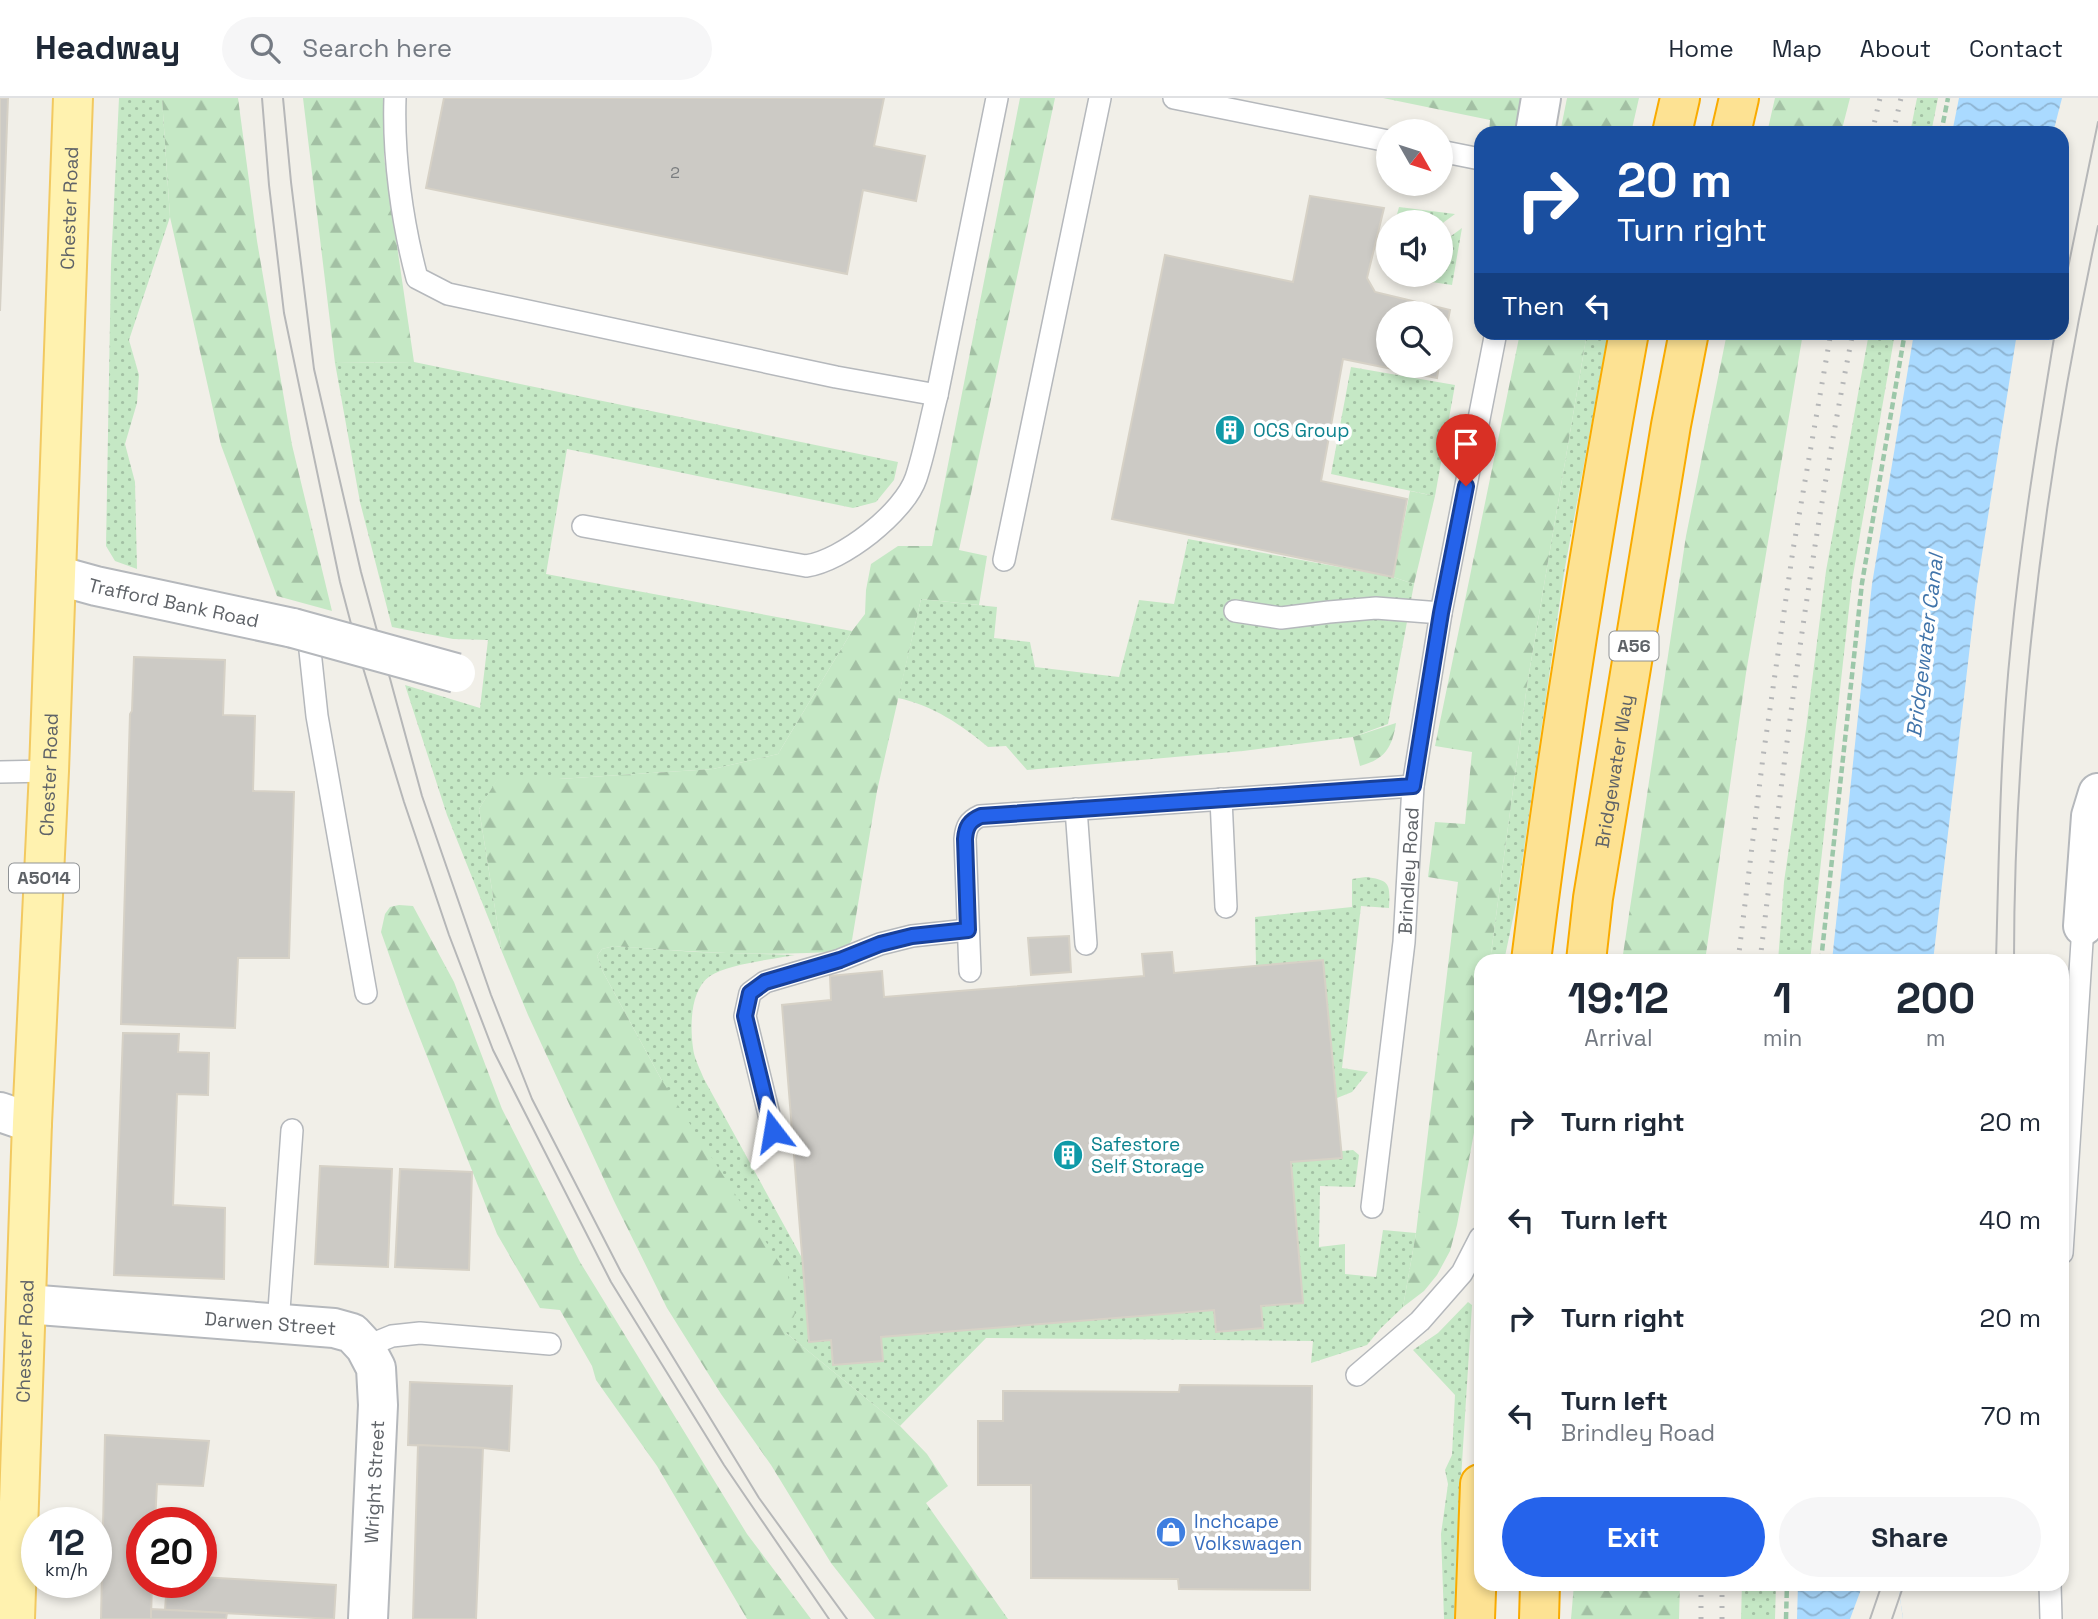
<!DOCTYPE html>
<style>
:root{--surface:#fff;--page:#f6f6f7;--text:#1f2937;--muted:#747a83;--line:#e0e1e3;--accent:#2563eb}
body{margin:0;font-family:"Space Grotesk",sans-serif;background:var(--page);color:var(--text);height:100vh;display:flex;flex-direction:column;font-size:26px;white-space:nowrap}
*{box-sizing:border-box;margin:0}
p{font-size:23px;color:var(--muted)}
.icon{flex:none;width:38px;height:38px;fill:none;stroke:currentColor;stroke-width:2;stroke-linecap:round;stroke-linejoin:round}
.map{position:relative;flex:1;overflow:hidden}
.side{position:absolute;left:1474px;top:856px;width:595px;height:637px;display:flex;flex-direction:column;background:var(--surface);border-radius:21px;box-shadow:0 4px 10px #0003}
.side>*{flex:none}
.hud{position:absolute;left:1474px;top:28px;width:595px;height:214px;border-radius:21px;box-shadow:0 4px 10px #0003;background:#1a4fa0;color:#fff;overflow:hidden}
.needle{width:46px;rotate:129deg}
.tools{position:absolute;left:1376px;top:21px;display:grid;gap:14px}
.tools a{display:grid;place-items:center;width:77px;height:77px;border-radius:50%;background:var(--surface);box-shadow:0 4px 10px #0003;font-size:35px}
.speed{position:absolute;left:21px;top:1409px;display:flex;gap:14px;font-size:35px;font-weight:700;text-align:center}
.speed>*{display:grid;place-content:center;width:91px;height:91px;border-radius:50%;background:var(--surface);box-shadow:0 4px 10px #0003;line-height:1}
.speed small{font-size:18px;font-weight:400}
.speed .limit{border:10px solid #d22;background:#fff;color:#111}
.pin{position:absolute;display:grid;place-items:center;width:60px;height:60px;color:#fff;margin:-72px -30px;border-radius:50% 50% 50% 0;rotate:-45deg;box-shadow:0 0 7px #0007}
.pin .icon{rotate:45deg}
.me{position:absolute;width:77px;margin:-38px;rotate:346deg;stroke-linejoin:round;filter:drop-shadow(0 0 5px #0008)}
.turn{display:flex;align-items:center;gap:24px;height:147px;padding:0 28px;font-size:32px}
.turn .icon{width:91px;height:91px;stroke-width:2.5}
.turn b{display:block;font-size:49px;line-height:60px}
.then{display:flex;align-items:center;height:66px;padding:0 28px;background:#0003;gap:14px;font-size:26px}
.eta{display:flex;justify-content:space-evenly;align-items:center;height:119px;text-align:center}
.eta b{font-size:42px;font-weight:600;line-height:49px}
.button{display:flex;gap:14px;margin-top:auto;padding:14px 28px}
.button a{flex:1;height:80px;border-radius:42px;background:var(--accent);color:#fff;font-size:28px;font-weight:600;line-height:80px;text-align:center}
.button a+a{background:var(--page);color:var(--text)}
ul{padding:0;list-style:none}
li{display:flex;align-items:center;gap:21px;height:98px;padding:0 28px}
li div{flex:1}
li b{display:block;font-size:26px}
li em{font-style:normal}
header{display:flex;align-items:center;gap:42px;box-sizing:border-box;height:98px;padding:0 35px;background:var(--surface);border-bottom:2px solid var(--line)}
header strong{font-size:33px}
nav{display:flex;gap:38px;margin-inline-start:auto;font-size:24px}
.search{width:490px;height:63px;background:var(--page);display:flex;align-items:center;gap:18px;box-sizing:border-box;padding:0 24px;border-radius:38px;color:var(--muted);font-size:26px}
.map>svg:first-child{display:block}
</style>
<header>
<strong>Headway</strong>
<div class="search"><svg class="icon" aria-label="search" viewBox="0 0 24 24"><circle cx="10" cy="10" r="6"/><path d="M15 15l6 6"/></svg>Search here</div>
<nav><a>Home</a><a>Map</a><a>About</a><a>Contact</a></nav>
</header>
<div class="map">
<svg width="2098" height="1521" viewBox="0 0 2098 1521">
<defs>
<pattern id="green-dots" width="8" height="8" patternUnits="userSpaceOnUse" patternTransform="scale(1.75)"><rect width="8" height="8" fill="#c5e8c5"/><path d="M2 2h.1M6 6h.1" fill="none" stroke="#a3c0a4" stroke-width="1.8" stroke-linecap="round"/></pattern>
<pattern id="forest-firs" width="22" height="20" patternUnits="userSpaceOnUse" patternTransform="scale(1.75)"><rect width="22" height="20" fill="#c5e8c5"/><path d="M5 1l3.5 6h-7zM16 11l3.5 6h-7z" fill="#a3c0a4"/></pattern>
<pattern id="water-waves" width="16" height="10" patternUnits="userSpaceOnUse" patternTransform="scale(1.75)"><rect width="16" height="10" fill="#aadaff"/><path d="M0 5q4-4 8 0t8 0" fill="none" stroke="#8eb4d2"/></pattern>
</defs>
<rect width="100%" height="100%" fill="#f1efe8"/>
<g fill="url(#green-dots)">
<polygon points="119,0 162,0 170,119 129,242 139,277 137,305 125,346 135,384 137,471 115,463 106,448 111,167"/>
<polygon points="1917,0 1938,0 1931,35 1910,35"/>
<polygon points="1399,109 1455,116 1440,127 1440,124 1395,124"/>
<polygon points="1462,130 1452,187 1397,179 1399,177 1440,177 1440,146"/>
<polygon points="1587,235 1608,235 1564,475 1516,806 1504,863 1490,863 1527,587"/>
<polygon points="1869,235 1895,235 1852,483 1810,863 1778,863 1784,784 1806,631 1826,473"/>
<polygon points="414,264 898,364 894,382 876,404 853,410 567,351 546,476 852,533 778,656 713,671 559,681 498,681 479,711 502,854 447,717 405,587 480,610 488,542 453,541 392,529 360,404 335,265"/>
<polygon points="1351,269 1455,287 1435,398 1331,376"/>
<path d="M1188 441 1393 479 1414 486 1388 626 1353 639 1243 653 1027 672 1006 648 988 649C960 626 934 608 898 600L921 501 997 509 994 540 1030 544 1035 569 1119 579 1139 502 1174 506Z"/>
<path d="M1366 779C1391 782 1390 787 1389 810L1361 808 1342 970 1368 974 1352 994 1337 1000 1323 862 1256 868 1255 819 1352 809V781Z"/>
<path d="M614 848 696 854 795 857C774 861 727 866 710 878 690 892 690 928 693 950 694 960 700 971 704 981L802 1160 809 1244 1214 1212 1216 1234 1263 1230 1261 1208 1303 1204 1291 1064 1342 1060V1053L1353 1052 1359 1057 1355 1089 1320 1088 1319 1149 1345 1146V1176L1376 1179 1383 1132 1416 1135 1403 1209 1381 1230 1367 1247 1311 1265 1313 1243 986 1240 900 1328 786 1235 661 981 603 874 597 858 602 851Z"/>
<polygon points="1468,1204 1472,1207 1458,1428 1456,1521 1444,1521 1441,1436 1448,1386 1445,1372 1452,1357 1455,1297 1413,1252 1438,1235"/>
<polygon points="1742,1486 1776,1486 1775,1521 1741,1521"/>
</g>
<g fill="url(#forest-firs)">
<polygon points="162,0 238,0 257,143 292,347 332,513 277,498 221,347 170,119"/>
<polygon points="303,0 386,0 384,59 414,264 335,265"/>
<path d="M1020 0H1055L959 452 987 458 979 507 921 501 877 693 852 842 844 853C767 859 691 854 614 848L602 851 597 858 603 874 661 981 788 1178 795 1216 786 1235 900 1328 927 1356 948 1388 926 1405 1008 1521H875L831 1465 771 1367 721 1296 667 1210 614 1103 528 917 502 854 479 711 498 680 559 681 713 671 778 656 852 533 865 516 866 492 871 466 898 448H932Z"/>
<polygon points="1383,0 1522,0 1516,29 1510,35 1489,35 1490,22"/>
<polygon points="1567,0 1639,0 1631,35 1560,35"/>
<polygon points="1775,0 1850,0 1841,35 1767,35"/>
<polygon points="1520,235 1587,235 1527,587 1490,863 1480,863 1480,1002 1457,1127 1450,1153 1437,1177 1424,1193 1403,1209 1416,1135 1458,784 1428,779 1435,724 1465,726 1472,654 1435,648"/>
<polygon points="1727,235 1803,235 1746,575 1705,863 1622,863 1686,438"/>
<polygon points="1410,393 1435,398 1414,486 1393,479"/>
<path d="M1396 625C1392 650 1385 661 1360 668L1353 639Z"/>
<polygon points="399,807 413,808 454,884 502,1011 580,1164 747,1436 811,1521 747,1521 657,1368 596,1282 592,1268 560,1212 540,1210 497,1136 406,905 381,834 385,816 390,809"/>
<polygon points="1574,1486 1680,1486 1679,1521 1571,1521"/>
</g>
<g fill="url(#water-waves)">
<polygon points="1959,0 2062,0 2053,35 1952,35"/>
<polygon points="1914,235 2017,235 1977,488 1933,863 1832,863 1872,486"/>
<polygon points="1798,1486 1898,1486 1903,1521 1797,1521"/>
</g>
<polygon fill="#f1efe8" points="1863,1486 1898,1486 1903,1521 1850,1521"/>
<g fill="#cccac5" stroke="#d6d1c6" stroke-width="2">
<polygon points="0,0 8,0 0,213"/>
<polygon points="444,0 884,0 874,48 925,58 916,103 863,92 847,176 426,90"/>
<polygon points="1310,98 1384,110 1367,180 1375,194 1450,212 1440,262 1440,215 1388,215 1388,268 1439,268 1437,280 1343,261 1321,383 1407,401 1393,479 1112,421 1165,157 1293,184"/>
<polygon points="134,559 225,562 223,617 255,618 253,693 294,694 289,860 238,860 235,930 121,926 130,616 132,613"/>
<polygon points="1069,838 1071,874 1031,877 1028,840"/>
<polygon points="1172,854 1174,875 1323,862 1342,1060 1291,1064 1303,1205 1261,1208 1263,1230 1216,1234 1214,1212 881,1239 883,1263 833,1267 831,1242 809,1244 782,907 831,902 830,878 882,873 884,899 1144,878 1142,856"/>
<polygon points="123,935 179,936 178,954 209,955 208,997 177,996 173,1107 225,1110 224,1181 114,1177"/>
<polygon points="320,1068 392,1071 388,1169 315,1166"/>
<polygon points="400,1071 472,1074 469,1172 395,1169"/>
<polygon points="410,1284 512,1288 509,1353 483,1350 408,1347"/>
<polygon points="1180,1287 1312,1288 1310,1492 1179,1491 1178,1481 1031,1480 1031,1387 978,1387 978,1323 1003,1323 1003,1293 1179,1294"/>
<polygon points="105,1337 209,1343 203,1388 157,1386 155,1424 142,1424 142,1484 152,1484 151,1521 101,1521"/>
<polygon points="418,1347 483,1350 476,1521 413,1521"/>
<polygon points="201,1479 336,1487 334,1521 165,1512 167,1484 201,1484"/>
<polygon points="151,1511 227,1515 226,1521 151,1521"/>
</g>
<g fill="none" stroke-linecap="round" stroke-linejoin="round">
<g stroke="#b5b8bc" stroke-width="24">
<g id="lane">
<path d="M395 0C393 58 402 124 417 180L448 196 836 279 937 297 997 0"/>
<polyline points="1174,0 1388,43"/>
<polyline points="1440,53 1480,61"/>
<path d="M583 428 806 468C842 463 904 415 916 380 925 353 930 324 937 297"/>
<polyline points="1004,462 1100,0"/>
<polyline points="1235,513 1281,520 1329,514 1376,510 1441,515"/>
<polyline points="308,534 317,618 366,895"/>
<polyline points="0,674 49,673"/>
<polyline points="1221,701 1226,809"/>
<polyline points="1076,711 1086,846"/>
<path d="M970 873 965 741C966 729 969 723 980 718L1413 688"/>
<polyline points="773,1033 745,918 750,895 765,884 840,862 880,846 912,838 968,832"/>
<path id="s1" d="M1372 1109 1404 844 1413 688 1441 515 1496 234"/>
<polyline points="2062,1155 2083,828"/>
<polyline points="278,1226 292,1032"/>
<polyline points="365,1249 392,1238 420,1235 550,1246"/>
<polyline points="1357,1277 1420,1223 1462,1175 1480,1140"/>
<polyline points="2050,1486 2051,1521"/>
</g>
</g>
<g stroke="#b5b8bc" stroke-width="42">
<g id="street">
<polyline points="1535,35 1541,0"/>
<path id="s2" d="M56 477 96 488 293 530"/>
<polyline points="2083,828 2091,718 2098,695"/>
<polyline points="0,1014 32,1025"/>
<path id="s3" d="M26 1206 334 1230 352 1235 365 1249 376 1270 378 1307 368 1521"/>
</g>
</g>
<g stroke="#f2c960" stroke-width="42">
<g id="primary">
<path id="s4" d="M15 1521 32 1025 49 673 73 0"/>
</g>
</g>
<g stroke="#f9ab00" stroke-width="42">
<g id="highway">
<polyline points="1672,35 1680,0"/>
<polyline points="1731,35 1739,0"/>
<path d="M1531 863C1557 653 1591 443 1629 234"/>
<path id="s5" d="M1586 863 1593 800 1671 327 1689 234"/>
<polyline points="1475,1521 1480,1386"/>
<polyline points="1539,1521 1540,1486"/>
</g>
</g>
<g stroke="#9cc7a9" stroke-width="4.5" stroke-dasharray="7 3.5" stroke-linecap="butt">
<polyline points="1941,35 1948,0"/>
<polyline points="1821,863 1862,485 1905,234"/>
<polyline points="1786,1521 1787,1486"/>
</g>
<use href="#lane" stroke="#fff" stroke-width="21"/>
<use href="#street" stroke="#fff" stroke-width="38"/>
<use href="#primary" stroke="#fff2af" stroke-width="38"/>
<use href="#highway" stroke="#fde293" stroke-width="38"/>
<g stroke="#b6b7b8" stroke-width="2">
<polyline points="262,0 269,87 284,215 340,484 360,560 404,704 449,837 493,952 611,1184 724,1367 829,1521"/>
<polyline points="283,0 291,84 314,271 361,474 422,698 491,897 532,1001 621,1174 759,1400 847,1521"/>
<polyline points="2062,199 2098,24"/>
<path d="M1996 863C1999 757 2000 650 2011 545 2021 441 2038 337 2055 234"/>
<path d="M2014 863C2014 616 2046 369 2098 128"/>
<polyline points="1870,1521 1882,1486"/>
<polyline points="1892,1521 1904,1486"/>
</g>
<g stroke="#b6b7b8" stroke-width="5" stroke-dasharray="2 9" stroke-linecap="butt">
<polyline points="1872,35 1880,0"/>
<polyline points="1893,35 1901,0"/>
<polyline points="1738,863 1763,659 1793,452 1831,234"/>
<path d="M1760 863C1785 652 1811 443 1853 234"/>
<polyline points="1701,1521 1701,1486"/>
<polyline points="1722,1521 1722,1486"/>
</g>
<g stroke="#b5b8bc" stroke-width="42" stroke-linecap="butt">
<polyline id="street-bridge" points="293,530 456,575"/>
</g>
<use href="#street-bridge" stroke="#fff" stroke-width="38"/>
</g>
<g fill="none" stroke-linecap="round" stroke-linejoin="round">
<g stroke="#184099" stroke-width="18">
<path id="route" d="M773 1033 745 918 750 895 765 884 840 862 880 846 912 838 968 832 965 741C966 729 969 723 981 718L1413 688 1441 515 1466 388"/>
</g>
<use href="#route" stroke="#2563eb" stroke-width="12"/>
</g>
<defs>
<g id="building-disc" transform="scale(1.575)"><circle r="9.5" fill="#0f9aa8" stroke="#fff"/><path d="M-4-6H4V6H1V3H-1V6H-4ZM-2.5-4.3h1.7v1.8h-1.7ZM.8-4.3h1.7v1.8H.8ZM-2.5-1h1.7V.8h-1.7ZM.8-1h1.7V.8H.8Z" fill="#fff"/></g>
<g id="shop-disc" transform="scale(1.575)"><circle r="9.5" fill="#3f7fe0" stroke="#fff"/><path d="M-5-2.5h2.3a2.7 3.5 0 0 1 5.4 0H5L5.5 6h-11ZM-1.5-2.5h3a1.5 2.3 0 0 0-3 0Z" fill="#fff"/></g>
</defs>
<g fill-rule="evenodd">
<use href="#building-disc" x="1230" y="332"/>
<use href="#building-disc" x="1068" y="1057"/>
<use href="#shop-disc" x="1171" y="1434"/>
</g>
<g text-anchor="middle" stroke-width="7" stroke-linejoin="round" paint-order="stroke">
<g font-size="16" fill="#7a7d7f">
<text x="675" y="80">2</text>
</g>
<g fill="#fff" stroke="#8f9295" stroke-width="2">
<rect x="1609.5" y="533.5" width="49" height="29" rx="5"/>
<rect x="9" y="765.5" width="70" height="29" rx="5"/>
</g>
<g font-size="18" font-weight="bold" fill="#5f6368">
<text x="1634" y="554">A56</text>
<text x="44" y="786">A5014</text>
</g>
<g font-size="19" fill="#5f6368" stroke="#fff">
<text dy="7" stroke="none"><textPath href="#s4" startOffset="1412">Chester Road</textPath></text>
<text dy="7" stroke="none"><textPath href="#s2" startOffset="121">Trafford Bank Road</textPath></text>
<text dy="7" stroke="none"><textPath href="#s5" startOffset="192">Bridgewater Way</textPath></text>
<text dy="7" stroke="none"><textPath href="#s4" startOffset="845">Chester Road</textPath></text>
<text dy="7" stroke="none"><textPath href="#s1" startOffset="338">Brindley Road</textPath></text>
<text dy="7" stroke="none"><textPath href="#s3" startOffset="245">Darwen Street</textPath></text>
<text dy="7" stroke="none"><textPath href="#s4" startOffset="278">Chester Road</textPath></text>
<text transform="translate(374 1384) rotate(-87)" y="7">Wright Street</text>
</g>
<g font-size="19" fill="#0d838f" stroke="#fff" text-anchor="start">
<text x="1253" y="339">OCS Group</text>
<text x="1091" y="1053">Safestore<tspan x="1091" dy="22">Self Storage</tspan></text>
</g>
<g font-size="19" fill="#366cbe" stroke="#fff" text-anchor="start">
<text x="1194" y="1430">Inchcape<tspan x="1194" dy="22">Volkswagen</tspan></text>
</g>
<g font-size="21" font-style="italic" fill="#4174aa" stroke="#fff">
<text transform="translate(1925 548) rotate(-83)" y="7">Bridgewater Canal</text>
</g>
</g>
</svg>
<div class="tools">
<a><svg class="needle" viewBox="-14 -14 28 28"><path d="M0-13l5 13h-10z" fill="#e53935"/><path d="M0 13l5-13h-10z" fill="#747a83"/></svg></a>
<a><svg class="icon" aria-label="sound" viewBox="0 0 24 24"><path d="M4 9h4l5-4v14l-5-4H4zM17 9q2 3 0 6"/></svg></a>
<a><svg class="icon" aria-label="search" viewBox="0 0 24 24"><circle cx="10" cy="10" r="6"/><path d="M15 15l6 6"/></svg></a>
</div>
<div class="speed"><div>12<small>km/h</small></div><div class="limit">20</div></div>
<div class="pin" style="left:1466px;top:388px;background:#d93025"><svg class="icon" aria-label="arrive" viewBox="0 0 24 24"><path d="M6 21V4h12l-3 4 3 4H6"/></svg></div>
<svg class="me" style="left:773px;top:1033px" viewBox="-20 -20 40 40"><path d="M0-17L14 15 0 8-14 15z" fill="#2563eb" stroke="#fff" stroke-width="4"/></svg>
<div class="hud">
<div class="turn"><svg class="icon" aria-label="right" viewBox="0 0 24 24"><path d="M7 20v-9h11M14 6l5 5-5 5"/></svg><div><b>20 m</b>Turn right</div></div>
<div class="then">Then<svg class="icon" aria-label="left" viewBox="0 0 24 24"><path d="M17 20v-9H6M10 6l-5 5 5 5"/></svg></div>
</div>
<section class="side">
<div class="eta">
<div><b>19:12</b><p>Arrival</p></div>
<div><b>1</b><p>min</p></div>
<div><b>200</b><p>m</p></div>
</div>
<ul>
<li><svg class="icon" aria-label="right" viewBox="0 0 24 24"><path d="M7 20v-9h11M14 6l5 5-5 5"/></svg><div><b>Turn right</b></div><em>20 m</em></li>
<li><svg class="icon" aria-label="left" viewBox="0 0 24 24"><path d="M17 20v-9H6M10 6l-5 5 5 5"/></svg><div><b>Turn left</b></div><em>40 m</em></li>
<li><svg class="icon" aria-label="right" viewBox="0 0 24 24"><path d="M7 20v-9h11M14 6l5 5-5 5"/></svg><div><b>Turn right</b></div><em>20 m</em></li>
<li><svg class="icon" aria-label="left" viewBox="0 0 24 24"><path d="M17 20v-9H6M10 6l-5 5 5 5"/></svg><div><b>Turn left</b><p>Brindley Road</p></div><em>70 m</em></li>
</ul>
<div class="button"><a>Exit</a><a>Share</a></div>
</section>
</div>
